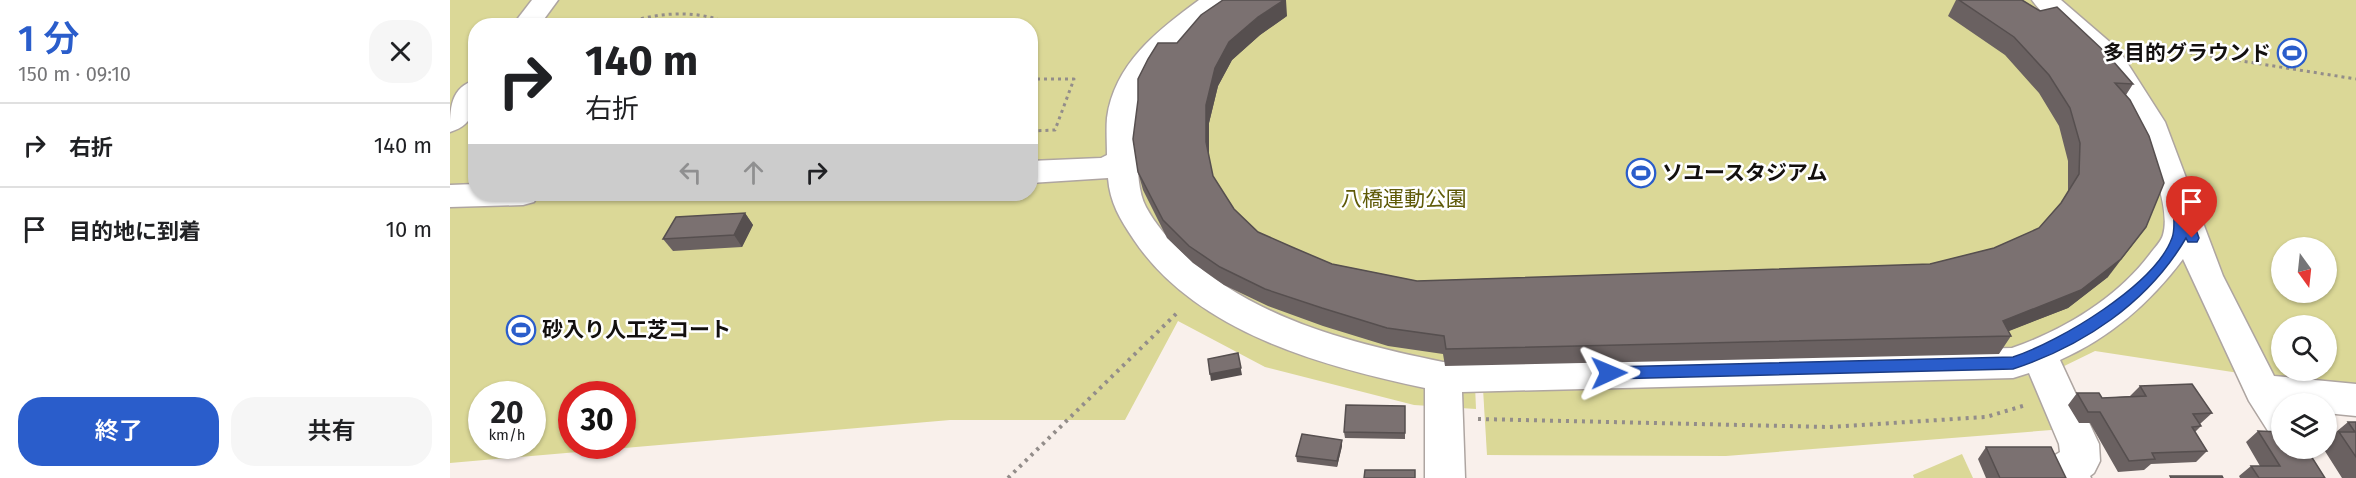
<!DOCTYPE html>
<html lang="ja">
<meta charset="utf-8">
<style>
:root{--surface:#fff;--page:#f6f6f6;--text:#202124;--muted:#757577;--line:#e0e0e0;--accent:#2a5dcb}
body{margin:0;font-family:"Fira Sans","Noto Sans JP",sans-serif;background:var(--page);color:var(--text);height:100vh;display:flex;flex-direction:column;font-size:22px;white-space:nowrap}
*{box-sizing:border-box;margin:0}
p{font-size:20px;color:var(--muted)}
.icon{flex:none;width:33px;height:33px;fill:none;stroke:currentColor;stroke-width:2;stroke-linecap:round;stroke-linejoin:round}
.map{position:relative;flex:1;overflow:hidden}
.details{display:flex;flex-direction:column;background:var(--surface);width:450px}
.details>*{flex:none}
.hud{position:absolute;left:18px;top:18px;width:570px;height:183px;border-radius:24px;box-shadow:0 2px 4px #0004;background:#fff;color:var(--text);overflow:hidden}
.needle{width:39px;rotate:165deg}
.buttons{position:absolute;left:1821px;top:237px;display:grid;gap:12px}
.buttons a{display:grid;place-items:center;width:66px;height:66px;border-radius:50%;background:var(--surface);box-shadow:0 2px 4px #0004;font-size:30px}
.speed{position:absolute;left:18px;top:381px;display:flex;gap:12px;font-size:30px;font-weight:700;text-align:center}
.speed>*{display:grid;place-content:center;width:78px;height:78px;border-radius:50%;background:var(--surface);box-shadow:0 2px 4px #0004;line-height:1}
.speed small{font-size:15px;font-weight:400}
.speed .limit{border:9px solid #d22;background:#fff;color:#111}
.pin{position:absolute;display:grid;place-items:center;width:51px;height:51px;color:#fff;margin:-62px -26px;border-radius:50% 50% 50% 0;rotate:-45deg;box-shadow:0 0 6px #0007}
.pin .icon{rotate:45deg}
.me{position:absolute;width:66px;margin:-33px;rotate:89deg;stroke-linejoin:round;filter:drop-shadow(0 0 4px #0008)}
.turn{display:flex;align-items:center;gap:21px;height:126px;padding:0 18px;font-size:27px}
.turn .icon{width:78px;height:78px;stroke-width:2.5}
.turn b{display:block;font-size:42px;line-height:51px}
.lanes{display:flex;align-items:center;height:57px;padding:0 18px;background:#0003;justify-content:center;gap:30px;direction:ltr}
.lanes .off{opacity:.35}
.round{display:grid;place-items:center;flex:none;width:63px;height:63px;border-radius:24px;background:var(--page)}
.headline{display:flex;align-items:center;justify-content:space-between;height:102px;padding:0 18px}
h1{font-size:36px;font-weight:600;line-height:45px;color:var(--accent)}
.button{display:flex;gap:12px;margin-top:auto;padding:12px 18px}
.button a{flex:1;height:69px;border-radius:24px;background:var(--accent);color:#fff;font-size:24px;font-weight:600;line-height:69px;text-align:center}
.button a+a{background:var(--page);color:var(--text)}
ul{padding:0;list-style:none}
li{display:flex;align-items:center;gap:18px;height:84px;padding:0 18px;border-top:2px solid var(--line)}
li div{flex:1}
li b{display:block;font-size:22px}
li em{font-style:normal}
main{display:flex;flex:1;min-height:0}
.map>svg:first-child{display:block}
</style>
<main>
<section class="details">
<div class="headline"><div><h1>1 分</h1><p>150 m · 09:10</p></div><a class="round"><svg class="icon" aria-label="close" viewBox="0 0 24 24"><path d="M6 6l12 12M18 6L6 18"/></svg></a></div>
<ul>
<li><svg class="icon" aria-label="right" viewBox="0 0 24 24"><path d="M7 20v-9h11M14 6l5 5-5 5"/></svg><div><b>右折</b></div><em>140 m</em></li>
<li><svg class="icon" aria-label="arrive" viewBox="0 0 24 24"><path d="M6 21V4h12l-3 4 3 4H6"/></svg><div><b>目的地に到着</b></div><em>10 m</em></li>
</ul>
<div class="button"><a>終了</a><a>共有</a></div>
</section>
<div class="map">
<svg width="1906" height="478" viewBox="0 0 1906 478">
<rect width="100%" height="100%" fill="#f9f0eb"/>
<g fill="#dbd897" fill-rule="evenodd">
<path d="M0 0H1906V391L1645 351 1604 371 1025 385 1026 409 964 405 815 367 728 321 675 420H500L0 463ZM26 26H580V194H26ZM1832 248H1876V292H1832ZM1832 326H1876V370H1832ZM32 394H82V446H32ZM122 394H172V446H122Z"/>
<polygon points="1586,375 1614,429 1276,456 1037,455 1033,389"/>
<polygon points="1512,454 1523,478 1464,478 1463,475"/>
</g>
<g fill="none" stroke-linecap="round" stroke-linejoin="round">
<g stroke="#aea5a1" stroke-width="3">
<g id="minor">
<polygon points="82,0 108,0 89,26 62,26"/>
<path d="M749 0H779C762 25 717 41 702 70 689 98 686 123 687 154 688 170 688 192 696 207 705 224 719 240 733 253 804 319 900 343 993 362L1562 348C1614 330 1667 298 1700 254 1704 248 1711 242 1713 235 1725 196 1673 93 1649 62 1631 38 1599 25 1582 0H1611L1669 50 1715 122 1773 276 1824 376 1906 384V416L1876 413V404H1832V435L1818 431 1799 401 1733 259C1700 303 1661 337 1610 360L1649 444 1650 461 1644 473 1640 476 1641 478H1600L1596 469 1602 457 1610 452 1609 444 1579 373 1563 378 1012 392 1015 478H975V388C871 366 746 332 684 240 670 219 660 203 658 178L580 183V161L651 158 657 155C657 143 656 130 657 118 664 64 708 30 749 0Z"/>
<path d="M26 80C26 103 27 124 0 132 0 109 0 87 26 80Z"/>
<polygon points="26,184 26,194 89,194 84,202 73,205 0,207 0,185"/>
</g>
</g>
<g stroke="#938d8a" stroke-width="3" stroke-dasharray="3 4" stroke-linecap="butt">
<path d="M164 26C205 13 245 7 285 26"/>
<polyline points="1684,44 1906,79"/>
<polyline points="580,79 624,79 605,130 580,131"/>
</g>
<g stroke="#938d8a" stroke-width="4" stroke-dasharray="3 5" stroke-linecap="butt">
<polyline points="1028,419 1379,427 1536,417 1576,405"/>
<polyline points="558,478 729,311"/>
</g>
<use href="#minor" fill="#fff" fill-rule="evenodd"/>
</g>
<g fill="#6a6161">
<polygon points="1506,0 1572,0 1683,84 1676,95 1658,277 1618,308 1558,331 1561,336 1549,354 995,366 993,354 938,346 873,326 818,306 774,285 743,263 717,238 693,190 688,172 727,43 837,16 810,35 782,60 768,86 759,123 759,159 763,176 784,209 808,232 842,247 882,264 967,281 1480,264 1544,248 1589,228 1609,206 1618,192 1618,161 1609,126 1589,93 1555,55 1498,16"/>
<polygon points="295,213 303,225 292,247 223,251 213,239"/>
<polygon points="1690,386 1762,413 1750,424 1751,426 1745,432 1757,451 1746,462 1701,464 1694,470 1668,472 1640,423 1629,423 1618,405 1627,393 1652,398 1680,396"/>
<polygon points="955,406 955,439 895,438 894,432"/>
<polygon points="1898,422 1906,422 1906,478 1892,478 1873,448 1876,448 1876,442 1881,438 1880,437"/>
<polygon points="1808,431 1875,478 1790,478 1789,476 1801,466 1810,466 1796,442"/>
<polygon points="892,440 892,446 887,467 847,462 846,456"/>
<polygon points="1536,447 1616,478 1536,478 1528,459"/>
</g>
<g fill="#564f4f">
<polygon points="834,0 836,0 837,16 810,35 782,60 768,86 759,123 759,160 756,142 756,105 765,68 779,42 808,17"/>
<polygon points="295,213 303,225 292,247 284,235"/>
<polygon points="1696,227 1658,277 1618,308 1544,337 1553,321"/>
<polygon points="788,353 792,375 761,381 760,374"/>
<polygon points="892,440 892,446 887,467 887,461"/>
</g>
<g fill="#7b7171" stroke="#564f4f" stroke-width="1.5">
<polygon points="773,0 834,0 808,17 779,42 765,68 756,105 756,142 763,176 784,209 808,232 842,247 882,264 967,281 1480,264 1544,248 1589,228 1611,203 1629,174 1630,143 1620,108 1599,75 1564,37 1509,0 1572,0 1590,11 1607,7 1655,52 1683,84 1665,83 1680,100 1699,136 1714,183 1696,227 1671,259 1631,290 1553,321 1561,336 996,349 994,336 937,328 872,308 815,289 770,267 739,246 713,220 688,172 683,139 688,100 688,79 698,59 708,43 727,43 751,15"/>
<polygon points="295,213 284,235 213,239 226,217"/>
<polygon points="788,353 791,368 760,374 758,359"/>
<polygon points="1742,384 1762,413 1743,414 1751,426 1742,427 1757,451 1702,453 1705,459 1679,461 1650,412 1638,412 1627,393 1649,393 1652,398 1696,396 1690,386"/>
<polygon points="896,405 955,406 955,433 894,432"/>
<polygon points="1898,422 1906,422 1906,457 1889,432 1905,432"/>
<polygon points="1808,431 1832,432 1832,448 1856,448 1875,478 1809,478 1801,466 1830,466"/>
<polygon points="852,434 892,440 887,461 846,456"/>
<polygon points="1536,447 1601,447 1616,478 1550,478"/>
<polygon points="915,470 965,470 965,478 914,478"/>
<polygon points="1720,476 1772,476 1773,478 1721,478"/>
</g>
<path fill="#2a5dcb" stroke="#1b3c84" stroke-width="1.5" d="M1729 196 1736 201 1749 238 1747 242H1738L1736 238C1698 303 1633 346 1563 369L1159 379 1154 377 1152 373 1154 368 1159 367 1563 357C1609 342 1705 285 1722 238 1726 228 1723 212 1723 201Z"/>
<defs>
<g id="stadium-ring" transform="scale(1.5)"><circle r="9.5" fill="#fff" stroke="#2a5dcb" stroke-width="1.5"/><path d="M0-5a6.5 5 0 1 0 0 10a6.5 5 0 1 0 0-10ZM-3.5-1.8h7v3.6h-7Z" fill="#2a5dcb"/></g>
</defs>
<g fill-rule="evenodd">
<use href="#stadium-ring" x="1842" y="53"/>
<use href="#stadium-ring" x="1191" y="173"/>
<use href="#stadium-ring" x="71" y="330"/>
</g>
<g text-anchor="middle" stroke-width="5" stroke-linejoin="round" paint-order="stroke">
<g font-size="21" font-weight="bold" fill="#13100f" stroke="#fff" text-anchor="start">
<text x="1821" y="60" text-anchor="end">多目的グラウンド</text>
<text x="1212" y="180">ソユースタジアム</text>
<text x="92" y="337">砂入り人工芝コート</text>
</g>
<g font-size="21" fill="#5f5a08" stroke="#fff">
<text x="954" y="206">八橋運動公園</text>
</g>
</g>
</svg>
<div class="buttons">
<a><svg class="needle" viewBox="-14 -14 28 28"><path d="M0-13l5 13h-10z" fill="#e53935"/><path d="M0 13l5-13h-10z" fill="#757577"/></svg></a>
<a><svg class="icon" aria-label="search" viewBox="0 0 24 24"><circle cx="10" cy="10" r="6"/><path d="M15 15l6 6"/></svg></a>
<a><svg class="icon" aria-label="layers" viewBox="0 0 24 24"><path d="M12 4l9 5-9 5-9-5zM3 14l9 5 9-5"/></svg></a>
</div>
<div class="speed"><div>20<small>km/h</small></div><div class="limit">30</div></div>
<div class="pin" style="left:1742px;top:238px;background:#d93025"><svg class="icon" aria-label="arrive" viewBox="0 0 24 24"><path d="M6 21V4h12l-3 4 3 4H6"/></svg></div>
<svg class="me" style="left:1159px;top:373px" viewBox="-20 -20 40 40"><path d="M0-17L14 15 0 8-14 15z" fill="#2a5dcb" stroke="#fff" stroke-width="4"/></svg>
<div class="hud">
<div class="turn"><svg class="icon" aria-label="right" viewBox="0 0 24 24"><path d="M7 20v-9h11M14 6l5 5-5 5"/></svg><div><b>140 m</b>右折</div></div>
<div class="lanes"><svg class="icon off" aria-label="left" viewBox="0 0 24 24"><path d="M17 20v-9H6M10 6l-5 5 5 5"/></svg><svg class="icon off" aria-label="ahead" viewBox="0 0 24 24"><path d="M12 20V5M6 11l6-6 6 6"/></svg><svg class="icon" aria-label="right" viewBox="0 0 24 24"><path d="M7 20v-9h11M14 6l5 5-5 5"/></svg></div>
</div>
</div>
</main>
